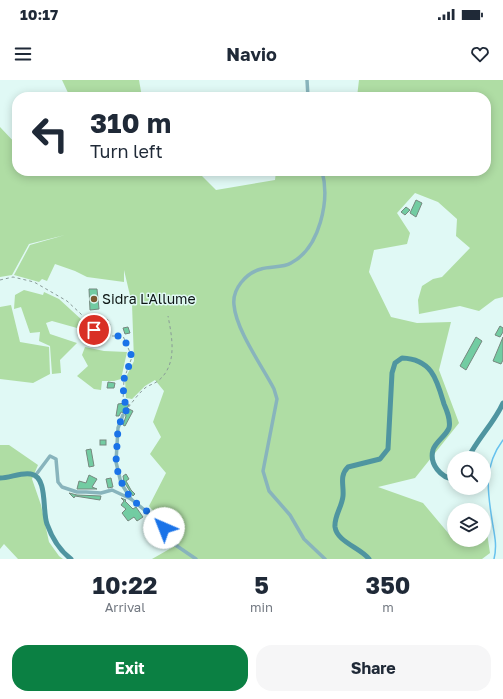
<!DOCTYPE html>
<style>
:root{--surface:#fff;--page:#f6f6f7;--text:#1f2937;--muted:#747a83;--accent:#0b8043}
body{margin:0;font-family:"Golos Text",sans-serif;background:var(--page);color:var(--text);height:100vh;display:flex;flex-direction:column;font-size:15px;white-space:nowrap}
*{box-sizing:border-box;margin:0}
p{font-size:13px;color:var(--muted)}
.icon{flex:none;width:22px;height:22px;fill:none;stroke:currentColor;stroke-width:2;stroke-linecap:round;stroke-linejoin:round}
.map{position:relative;height:479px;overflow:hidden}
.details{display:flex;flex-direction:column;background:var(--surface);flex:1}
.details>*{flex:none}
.guide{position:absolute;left:12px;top:12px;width:479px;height:84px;border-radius:16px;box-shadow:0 2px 10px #0003;background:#fff;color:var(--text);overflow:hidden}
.tools{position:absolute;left:447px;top:371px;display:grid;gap:8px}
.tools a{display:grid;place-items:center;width:44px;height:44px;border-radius:50%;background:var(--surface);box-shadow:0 2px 10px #0003;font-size:20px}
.pin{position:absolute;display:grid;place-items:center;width:34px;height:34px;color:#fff;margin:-17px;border:2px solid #fff;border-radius:50%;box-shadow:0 1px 4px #0007}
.me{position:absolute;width:44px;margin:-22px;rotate:316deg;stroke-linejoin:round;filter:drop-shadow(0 0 3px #0008)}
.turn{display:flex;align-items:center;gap:14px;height:84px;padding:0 12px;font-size:18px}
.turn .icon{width:52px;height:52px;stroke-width:2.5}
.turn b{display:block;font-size:28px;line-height:34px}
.eta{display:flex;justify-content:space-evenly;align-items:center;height:68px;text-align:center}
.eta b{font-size:24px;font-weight:700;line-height:28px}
.action{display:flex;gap:8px;margin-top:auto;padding:8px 12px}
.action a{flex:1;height:46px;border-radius:16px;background:var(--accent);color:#fff;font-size:16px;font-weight:700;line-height:46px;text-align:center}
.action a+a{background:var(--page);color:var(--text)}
.status{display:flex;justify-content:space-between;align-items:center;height:28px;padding:0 20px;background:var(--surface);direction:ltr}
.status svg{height:11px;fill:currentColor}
header{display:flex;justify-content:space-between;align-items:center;height:52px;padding:0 12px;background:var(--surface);font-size:18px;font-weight:700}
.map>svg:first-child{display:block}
</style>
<div class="status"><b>10:17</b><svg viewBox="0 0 49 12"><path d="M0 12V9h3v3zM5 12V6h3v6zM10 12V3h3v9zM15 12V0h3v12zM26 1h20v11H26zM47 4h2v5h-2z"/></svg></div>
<header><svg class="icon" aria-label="menu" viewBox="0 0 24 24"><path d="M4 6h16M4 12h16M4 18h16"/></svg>Navio<svg class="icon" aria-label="heart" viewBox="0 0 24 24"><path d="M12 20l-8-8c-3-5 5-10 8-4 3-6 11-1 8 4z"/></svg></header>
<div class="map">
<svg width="503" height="479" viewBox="0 0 503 479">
<rect width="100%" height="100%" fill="#e0f9f5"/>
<g fill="#afdda4">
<polygon points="62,0 139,0 142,17 70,17"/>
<polygon points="359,0 503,0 503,217 495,219 479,231 460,226 419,234 418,220 422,206 433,199 442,197 470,168 456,156 457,139 438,122 415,113 397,133 410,153 407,164 374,170 369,192 391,237 417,243 451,242 439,290 459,343 415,398 378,407 423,423 454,460 484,460 484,454 487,453 490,473 482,479 152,479 180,463 149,426 166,393 150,374 161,357 153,342 164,311 155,300 145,306 132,319 126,318 125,299 134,281 132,224 124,190 124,202 87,197 75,191 55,184 47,201 42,199 39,202 14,195 30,165 65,155 29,164 12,195 0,197 0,47 17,65 17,91 197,91 216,110 275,100 276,91 486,91 486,17 357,17"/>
<polygon points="24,210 43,215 44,212 59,219 83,241 82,246 77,248 52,241 46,243 50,254 77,263 60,280 61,293 52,294 50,266 39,261 40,252 30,253 21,227 14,229 15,215"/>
<polygon points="11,225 20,262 49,267 50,294 33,303 0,299 0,227"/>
<polygon points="85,267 104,271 127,272 121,299 114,301 102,301 101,310 94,309 77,296 88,286 82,275"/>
<polygon points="0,365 9,365 38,385 32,399 41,425 49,462 59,476 63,479 18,479 4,464 0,469"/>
</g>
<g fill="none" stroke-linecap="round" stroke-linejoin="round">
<path stroke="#67c2ee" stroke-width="1.5" d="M494 479C497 467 495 457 493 446 488 414 482 388 503 360"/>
</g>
<g fill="#72cca2" stroke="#75887e">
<polygon points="416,120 422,123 416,137 410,133"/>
<polygon points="406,127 410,130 405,135 401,132"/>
<polygon points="89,209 97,209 99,229 90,230"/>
<polygon points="102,237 108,240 107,243 110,244 104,253 100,251 102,246 98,244"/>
<polygon points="500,246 503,248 503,252 500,257 495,255"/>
<polygon points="128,247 130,253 125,254 123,248"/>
<polygon points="476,257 482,261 466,290 460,286"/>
<polygon points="503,257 503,280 501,284 493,281"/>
<polygon points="108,302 115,303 114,308 107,308"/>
<polygon points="125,323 129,325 127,328 133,331 125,346 123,345 126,336 125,333 121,332 119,336 116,336 118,324"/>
<rect x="100" y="360" width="6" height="5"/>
<polygon points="91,369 94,386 89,387 86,370"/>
<polygon points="126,394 129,399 126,401 131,410 135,414 133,416 124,402 123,396"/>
<polygon points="89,395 97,399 92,407 97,409 77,409 79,401 86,403"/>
<polygon points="111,398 113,407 108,408 106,399"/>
<polygon points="69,413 77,415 101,416 100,420 75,416 74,418"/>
<polygon points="121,418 126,420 125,421 133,429 136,427 143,437 137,441 134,437 128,441 122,433 126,429 121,425 124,421"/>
</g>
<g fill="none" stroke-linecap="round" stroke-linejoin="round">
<g stroke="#899b98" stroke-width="1" stroke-dasharray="3 3" stroke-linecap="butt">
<polyline points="0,200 13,197 34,202 67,221 81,234 94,250 109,256 123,256 132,277 124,299 123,321 130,325"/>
<path d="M125 332C131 324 137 315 145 308 149 305 154 304 158 301 178 285 172 257 168 236"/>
</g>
<g stroke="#88b4bc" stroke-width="3.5">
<polyline points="307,0 308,17"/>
<path d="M322 91C330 120 320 168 291 183 283 188 271 186 261 189 246 193 232 209 234 225 236 250 262 286 274 309L277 319 263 391 269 411 290 435 304 459 325 479"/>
<polyline points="123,335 118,348 116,382 121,403 131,419 158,441 174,464 196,479"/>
<polyline points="35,396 50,376 56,379 58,402 62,407 77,412 86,412 101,413 112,410 131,419"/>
</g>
<g stroke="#4f95a0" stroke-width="5">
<path d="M468 378C478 358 494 343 503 323"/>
<path d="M0 398C10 398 21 392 31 394 48 397 42 431 47 444 52 458 59 470 71 479"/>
<path d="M369 479C361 468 337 462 335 447 334 436 342 427 343 416 344 405 339 396 348 387L380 379 388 369 392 293 395 283 402 278C432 279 437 300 444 324 447 331 451 340 449 348 446 356 435 362 433 370 429 384 441 398 454 399"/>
</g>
</g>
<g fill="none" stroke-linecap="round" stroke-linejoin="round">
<polyline stroke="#1a73e8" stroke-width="7" stroke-dasharray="0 12.6" points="94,250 109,256 123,256 132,277 124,299 123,321 130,325 123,335 118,348 116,382 119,398 131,419 153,436 164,448"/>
</g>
<circle fill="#7b5a31" stroke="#e0f9f5" stroke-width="1.5" cx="94" cy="219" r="4"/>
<g text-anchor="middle" stroke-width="3" stroke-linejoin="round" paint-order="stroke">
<g font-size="14" fill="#0d1614" stroke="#e0f9f5" text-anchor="start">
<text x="102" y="224">Sidra L'Allume</text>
</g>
</g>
</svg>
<div class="tools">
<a><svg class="icon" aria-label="search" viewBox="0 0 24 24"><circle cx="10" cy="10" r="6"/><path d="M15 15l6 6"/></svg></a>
<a><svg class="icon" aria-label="layers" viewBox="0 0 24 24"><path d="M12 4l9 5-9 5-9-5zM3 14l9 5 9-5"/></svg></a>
</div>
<div class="pin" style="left:94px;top:250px;background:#d93025"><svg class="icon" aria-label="arrive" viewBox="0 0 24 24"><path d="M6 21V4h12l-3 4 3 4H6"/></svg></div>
<svg class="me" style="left:164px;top:448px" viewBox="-20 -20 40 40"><circle r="19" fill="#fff"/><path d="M0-13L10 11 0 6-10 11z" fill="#1a73e8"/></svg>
<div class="guide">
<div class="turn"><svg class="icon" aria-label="left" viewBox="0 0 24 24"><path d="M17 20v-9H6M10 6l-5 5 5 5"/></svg><div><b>310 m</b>Turn left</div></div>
</div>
</div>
<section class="details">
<div class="eta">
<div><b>10:22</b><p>Arrival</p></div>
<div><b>5</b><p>min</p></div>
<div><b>350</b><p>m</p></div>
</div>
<div class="action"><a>Exit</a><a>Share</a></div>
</section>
